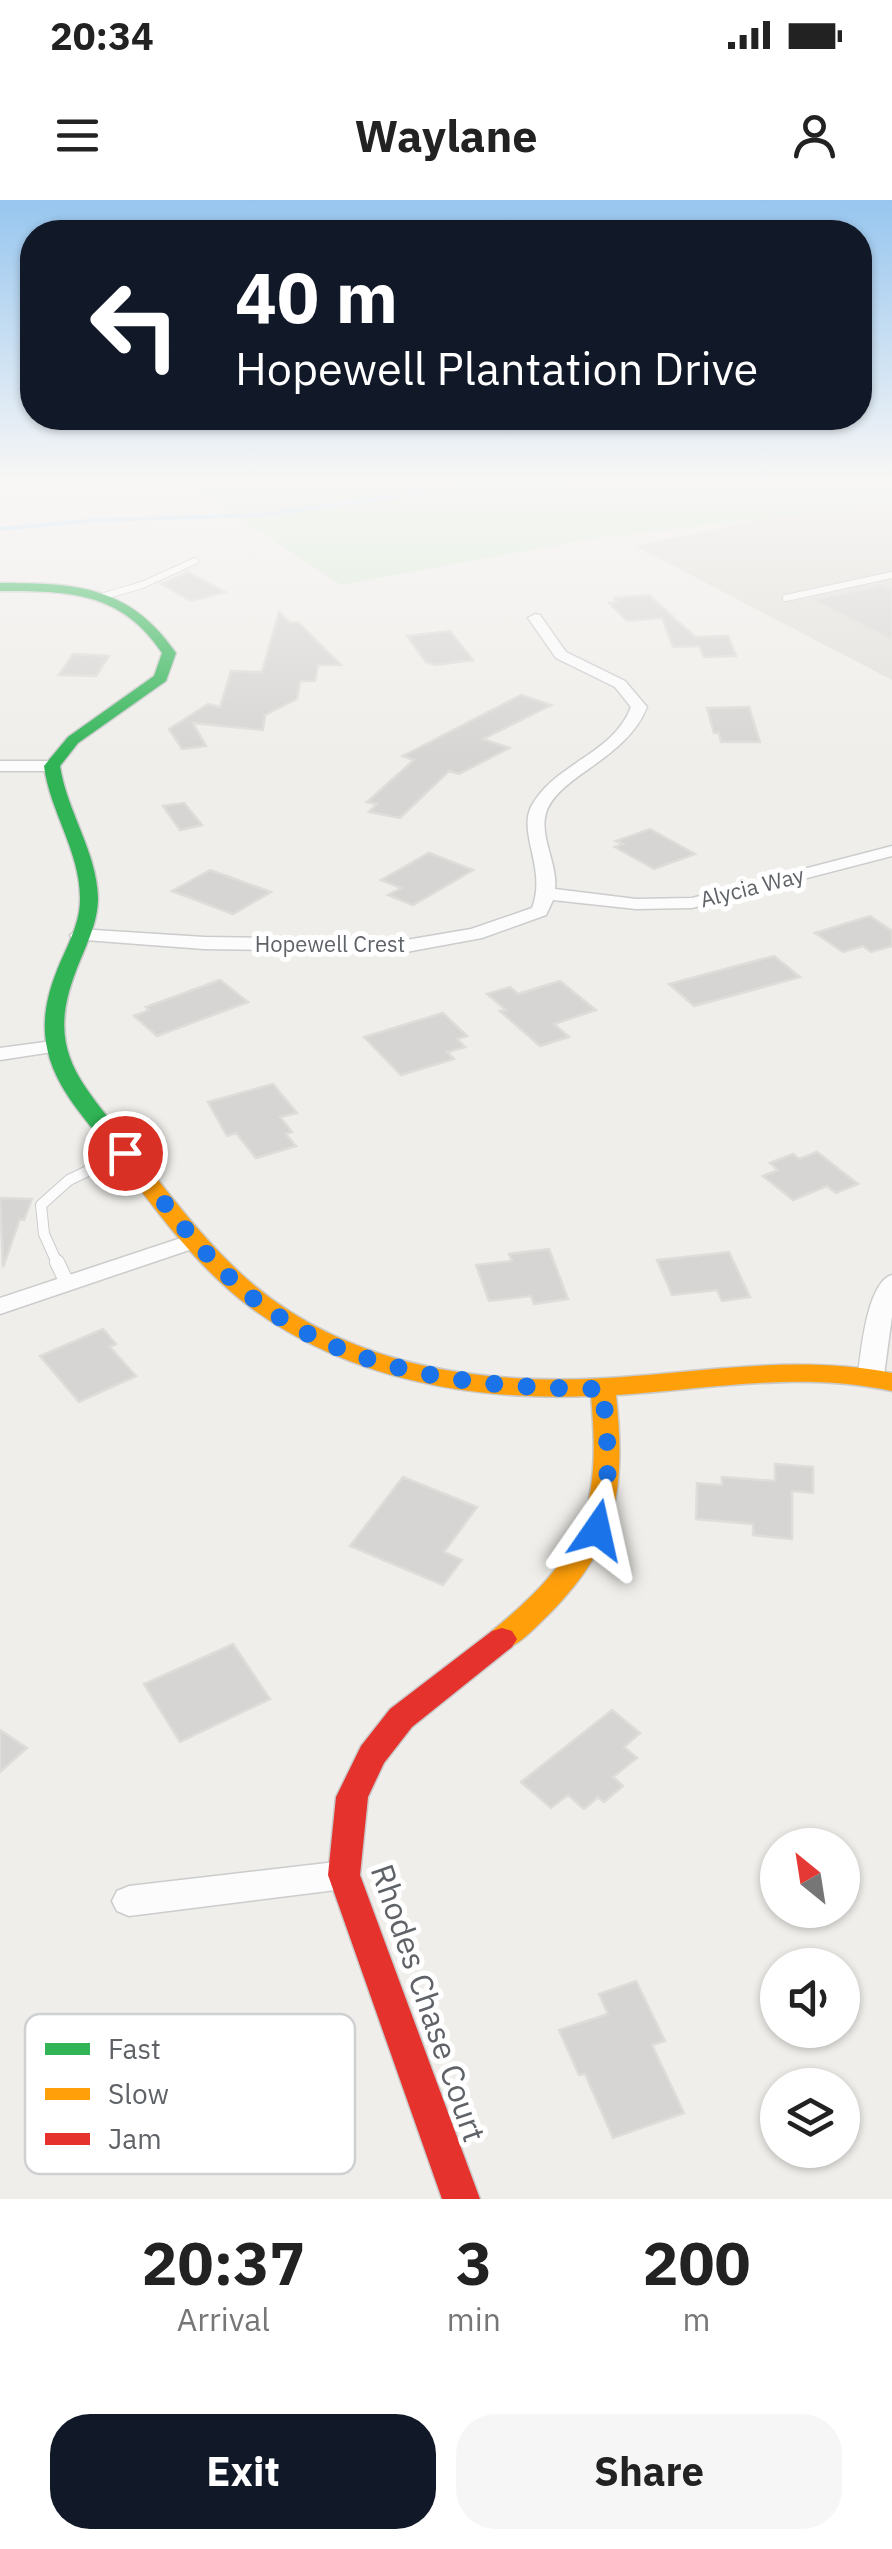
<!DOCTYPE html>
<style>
:root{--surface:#fff;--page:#f6f6f6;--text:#222;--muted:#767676;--accent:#111827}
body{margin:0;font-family:"IBM Plex Sans",sans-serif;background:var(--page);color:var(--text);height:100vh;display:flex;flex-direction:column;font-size:38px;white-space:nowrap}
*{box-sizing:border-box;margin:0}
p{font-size:32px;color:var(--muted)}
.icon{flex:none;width:55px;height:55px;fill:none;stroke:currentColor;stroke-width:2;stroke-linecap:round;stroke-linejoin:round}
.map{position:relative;height:1999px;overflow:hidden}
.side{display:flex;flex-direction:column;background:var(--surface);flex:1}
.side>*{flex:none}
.hud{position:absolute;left:20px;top:20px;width:852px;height:210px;border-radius:40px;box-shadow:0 2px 8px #0004;background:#111827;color:#fff;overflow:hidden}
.needle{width:65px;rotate:330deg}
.fabs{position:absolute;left:760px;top:1628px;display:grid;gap:20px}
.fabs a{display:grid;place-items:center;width:100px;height:100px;border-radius:50%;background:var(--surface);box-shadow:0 2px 8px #0004;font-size:50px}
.pin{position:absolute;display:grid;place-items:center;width:85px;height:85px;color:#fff;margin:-42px;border:5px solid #fff;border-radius:50%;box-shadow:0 2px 10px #0007}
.me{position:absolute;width:110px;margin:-55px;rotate:11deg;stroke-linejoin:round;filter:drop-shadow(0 0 8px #0008)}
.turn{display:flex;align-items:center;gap:35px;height:210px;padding:0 50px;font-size:45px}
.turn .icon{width:130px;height:130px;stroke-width:2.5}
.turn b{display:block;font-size:70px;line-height:85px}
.eta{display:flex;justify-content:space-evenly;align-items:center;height:170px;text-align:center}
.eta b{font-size:60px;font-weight:800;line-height:70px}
.action{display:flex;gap:20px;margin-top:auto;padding:20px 50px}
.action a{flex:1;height:115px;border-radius:40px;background:var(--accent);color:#fff;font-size:40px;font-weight:800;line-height:115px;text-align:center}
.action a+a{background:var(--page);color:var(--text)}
.status{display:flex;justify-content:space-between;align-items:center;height:70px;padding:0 50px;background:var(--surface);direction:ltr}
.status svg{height:28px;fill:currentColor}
header{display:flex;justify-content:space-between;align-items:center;height:130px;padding:0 50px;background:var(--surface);font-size:45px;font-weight:800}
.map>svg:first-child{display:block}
</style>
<div class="status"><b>20:34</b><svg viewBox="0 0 49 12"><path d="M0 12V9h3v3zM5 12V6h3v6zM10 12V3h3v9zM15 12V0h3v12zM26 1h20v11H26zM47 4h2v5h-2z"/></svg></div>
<header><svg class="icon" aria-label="menu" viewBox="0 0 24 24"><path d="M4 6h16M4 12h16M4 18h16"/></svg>Waylane<svg class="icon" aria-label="person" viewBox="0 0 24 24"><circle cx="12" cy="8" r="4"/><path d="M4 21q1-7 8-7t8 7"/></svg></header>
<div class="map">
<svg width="892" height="1999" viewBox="0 0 892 1999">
<rect width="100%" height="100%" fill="#efeeea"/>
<polygon fill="#e2e0da" points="872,296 892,297 892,480 635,346"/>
<polygon fill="#d8ebd6" points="179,278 892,278 892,304 595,338 341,385"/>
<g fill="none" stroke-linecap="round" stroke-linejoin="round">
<polyline stroke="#bfe0f9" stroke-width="4" points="0,329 96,320 263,315 475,285 630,278"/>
</g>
<g fill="#d6d5d3" stroke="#deddd9" stroke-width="2.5">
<polygon points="188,372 225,392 191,401 161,384"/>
<polygon points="882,385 892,390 892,440 813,400"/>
<polygon points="649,395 695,437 728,436 736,456 704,457 699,446 673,447 662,418 627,421 609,403 617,402 614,398"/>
<polygon points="279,412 290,423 298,422 341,465 318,465 315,481 300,481 297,499 265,515 263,530 193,523 206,546 182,549 169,529 208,504 220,507 231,471 262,472"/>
<polygon points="450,431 473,460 436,465 426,462 407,436"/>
<polygon points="73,454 109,456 96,476 59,475"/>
<polygon points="521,495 551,505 483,539 509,548 459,574 449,571 400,618 369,612 377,604 367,602 414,560 403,556"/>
<polygon points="749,507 760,542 721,542 719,533 714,533 707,508"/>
<polygon points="184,603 202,625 180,630 163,606"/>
<polygon points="650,629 695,654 654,669 615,647 623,644 616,641"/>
<polygon points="429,653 473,670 413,705 388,695 401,688 381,680"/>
<polygon points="210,670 271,692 233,714 172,691"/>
<polygon points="870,716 892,731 892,746 871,752 863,746 843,752 815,733"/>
<polygon points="774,756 800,777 694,806 669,784"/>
<polygon points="220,780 248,802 157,836 134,816 149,810 146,807"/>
<polygon points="560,781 596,810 554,824 569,837 540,846 500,811 506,810 487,794 510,787 518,794"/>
<polygon points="443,813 467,836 457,839 465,847 447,852 454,859 401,875 364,837"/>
<polygon points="273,884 297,913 280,917 292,932 286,934 296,946 256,958 236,933 227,936 208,902"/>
<polygon points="817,952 858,984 836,993 827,986 793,1000 763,976 778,970 770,963 793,954 799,959"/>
<polygon points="0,998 32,999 24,1020 20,1019 3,1067"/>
<polygon points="549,1049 568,1099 534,1104 531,1096 489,1101 476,1065 512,1061 509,1054"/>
<polygon points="729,1052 750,1097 722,1101 717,1090 672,1095 657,1060"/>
<polygon points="103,1129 116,1144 110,1147 136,1176 79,1202 40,1156"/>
<polygon points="775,1264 813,1267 813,1293 792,1291 792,1339 753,1335 753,1324 696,1319 697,1283 722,1285 722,1277 775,1281"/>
<polygon points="403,1277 477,1307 444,1352 462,1360 443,1385 350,1346"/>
<polygon points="233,1444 270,1499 180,1542 144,1484"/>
<polygon points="612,1510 640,1533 624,1547 637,1558 613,1577 623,1586 604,1602 598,1597 584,1609 568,1595 551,1608 521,1582"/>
<polygon points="0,1530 27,1548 0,1572"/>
<polygon points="636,1781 665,1841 652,1845 684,1913 613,1938 585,1874 579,1875 559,1830 608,1814 599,1794"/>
</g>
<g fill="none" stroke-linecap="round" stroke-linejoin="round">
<g stroke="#cbcccc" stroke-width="8">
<g id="lane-far2">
<polyline points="101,397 142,385 195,361"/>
<polyline points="786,398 892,375"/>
</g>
</g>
<g stroke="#cbcccc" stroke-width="12">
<polyline id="lane-far1" points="58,1065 44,1034 41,1005 69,980 125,953"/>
</g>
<g stroke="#cbcccc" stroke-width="16">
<polyline id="lane" points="57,1062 67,1083"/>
</g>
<g stroke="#cbcccc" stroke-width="3">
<g id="street">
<path d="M535 414 540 415 566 452 625 481 647 507C626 560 557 576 546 613 539 637 558 664 555 689L636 699 692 698 892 646V656L692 708 636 709 553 700 546 715 482 738 406 752 204 749 72 739 70 735 79 729 204 737 406 740 471 729 532 708C547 670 518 634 531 607 554 563 613 555 631 507L615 487 556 458 528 418Z"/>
<polygon points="0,561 52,561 60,566 52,571 0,571"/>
<polygon points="52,841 62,847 59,851 0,860 0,848"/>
<polygon points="196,1033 208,1040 204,1045 0,1114 0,1098"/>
<path d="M892 1075V1116L884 1175 880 1181H862L858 1175C861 1152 867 1082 892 1075Z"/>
<polygon points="344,1661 356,1665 360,1675 356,1685 344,1689 129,1716 117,1711 112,1701 117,1691 129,1686"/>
</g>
</g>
<g stroke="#cacacb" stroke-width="3">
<path id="fast" d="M0 383C76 383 130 386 176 453L166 481 78 543 60 566C67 612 97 652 98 698 98 724 85 747 76 771 43 855 85 885 131 947L120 954 112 952C63 894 25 852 56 773 65 749 80 726 80 700 81 653 50 612 44 566L68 537 154 476 162 453C121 391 68 391 0 391Z"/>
</g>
<g stroke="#cacacb" stroke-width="3">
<path id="slow" d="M120 940 128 942C166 989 202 1040 248 1080 353 1172 501 1188 635 1176 723 1169 805 1156 892 1173V1191C798 1171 710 1189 616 1195 627 1298 615 1352 537 1426 524 1438 511 1453 492 1447L487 1439 492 1431C582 1357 602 1312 591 1196 472 1201 348 1179 250 1107 195 1066 149 1002 109 947Z"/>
</g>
<g stroke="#cacacb" stroke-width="3">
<polygon id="jam" points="502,1428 512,1431 517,1439 512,1447 412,1527 384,1563 368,1597 360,1675 480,1999 442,1999 328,1675 336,1597 361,1546 390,1509 492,1431"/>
</g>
<use href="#lane-far2" stroke="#fdfcfc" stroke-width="6"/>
<use href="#lane-far1" stroke="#fdfcfc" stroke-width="10"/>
<use href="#lane" stroke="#fdfcfc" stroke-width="14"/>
<use href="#street" fill="#fdfcfc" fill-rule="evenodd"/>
<use href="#fast" fill="#30b455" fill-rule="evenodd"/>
<use href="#slow" fill="#ff9f0a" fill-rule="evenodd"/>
<use href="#jam" fill="#e5322d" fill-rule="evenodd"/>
</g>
<linearGradient id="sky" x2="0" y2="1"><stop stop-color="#97c6ef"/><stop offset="0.5" stop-color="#f8f7f6"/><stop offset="1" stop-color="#f8f7f6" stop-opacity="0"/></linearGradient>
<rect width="892" height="558" fill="url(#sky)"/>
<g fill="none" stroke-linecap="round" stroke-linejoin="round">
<path stroke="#1a73e8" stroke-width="18" stroke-dasharray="0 32.4" d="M125 953C166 1004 206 1062 258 1102 355 1177 486 1188 603 1189L609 1266 597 1330"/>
</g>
<g text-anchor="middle" stroke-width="10" stroke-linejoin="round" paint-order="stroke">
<g font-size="22" fill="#5f6368" stroke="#fff">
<text transform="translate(752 687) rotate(-14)" y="8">Alycia Way</text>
<text x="330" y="752">Hopewell Crest</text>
</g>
<g font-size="32" fill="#5f6368" stroke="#fff">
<text transform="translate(428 1803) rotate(71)" y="11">Rhodes Chase Court</text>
</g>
</g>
<rect x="25" y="1814" width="330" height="160" rx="15" fill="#fff" stroke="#cfd0d2" stroke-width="2.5"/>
<rect x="45" y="1843" width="45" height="12" fill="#30b455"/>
<rect x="45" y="1888" width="45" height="12" fill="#ff9f0a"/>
<rect x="45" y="1933" width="45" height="12" fill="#e5322d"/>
<g font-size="28" fill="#5f6368">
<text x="108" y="1859">Fast</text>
<text x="108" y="1904">Slow</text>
<text x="108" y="1949">Jam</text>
</g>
</svg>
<div class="fabs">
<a><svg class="needle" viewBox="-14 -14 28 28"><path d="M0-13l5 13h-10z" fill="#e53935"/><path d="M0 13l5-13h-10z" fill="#767676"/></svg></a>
<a><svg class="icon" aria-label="sound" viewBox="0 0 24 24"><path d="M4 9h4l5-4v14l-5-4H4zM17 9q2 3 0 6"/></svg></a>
<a><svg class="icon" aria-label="layers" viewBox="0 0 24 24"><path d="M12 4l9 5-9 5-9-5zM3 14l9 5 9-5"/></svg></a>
</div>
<div class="pin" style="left:125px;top:953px;background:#d93025"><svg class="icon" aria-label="arrive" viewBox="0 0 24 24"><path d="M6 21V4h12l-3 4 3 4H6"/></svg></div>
<svg class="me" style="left:597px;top:1330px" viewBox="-20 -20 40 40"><path d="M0-17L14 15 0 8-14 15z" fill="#1a73e8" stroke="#fff" stroke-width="4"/></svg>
<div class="hud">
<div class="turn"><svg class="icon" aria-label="left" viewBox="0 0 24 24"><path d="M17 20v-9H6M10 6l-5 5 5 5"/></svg><div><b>40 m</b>Hopewell Plantation Drive</div></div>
</div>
</div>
<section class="side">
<div class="eta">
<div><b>20:37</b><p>Arrival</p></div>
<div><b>3</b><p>min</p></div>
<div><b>200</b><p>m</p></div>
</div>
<div class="action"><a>Exit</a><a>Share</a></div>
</section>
